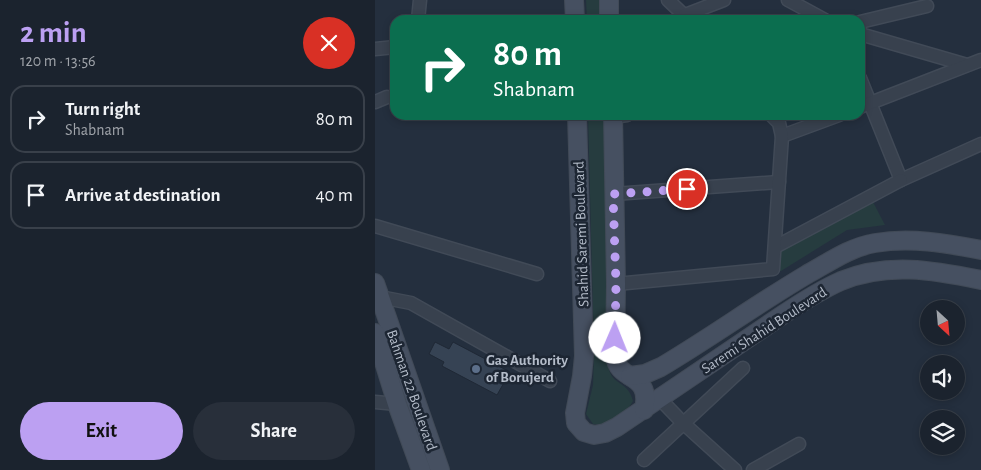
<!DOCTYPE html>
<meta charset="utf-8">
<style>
:root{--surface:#1b232e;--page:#282f3a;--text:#f1f3f6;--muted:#a0a4aa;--line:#39404a;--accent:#bca0f2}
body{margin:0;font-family:"Alegreya Sans",sans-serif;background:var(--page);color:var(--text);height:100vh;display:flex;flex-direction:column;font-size:19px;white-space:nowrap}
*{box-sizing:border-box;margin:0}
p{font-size:16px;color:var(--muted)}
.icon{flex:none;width:28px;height:28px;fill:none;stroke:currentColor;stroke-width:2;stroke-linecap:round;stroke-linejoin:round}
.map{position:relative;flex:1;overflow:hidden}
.sheet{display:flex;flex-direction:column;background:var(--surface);width:375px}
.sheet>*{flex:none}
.top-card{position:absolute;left:15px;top:15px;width:475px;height:105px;border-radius:15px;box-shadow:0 2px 8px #0003,0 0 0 1px var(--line);background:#0b6e4f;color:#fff;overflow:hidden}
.needle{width:32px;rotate:154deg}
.buttons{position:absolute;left:545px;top:300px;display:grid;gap:10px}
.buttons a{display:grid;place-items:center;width:45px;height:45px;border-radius:50%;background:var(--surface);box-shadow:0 2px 8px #0003,0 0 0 1px var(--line);font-size:25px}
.pin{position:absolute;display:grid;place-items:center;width:42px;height:42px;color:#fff;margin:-21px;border:2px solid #fff;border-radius:50%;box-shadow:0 1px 5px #0007}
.me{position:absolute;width:55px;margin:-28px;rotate:1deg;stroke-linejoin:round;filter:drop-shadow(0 0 4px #0008)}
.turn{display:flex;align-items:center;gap:18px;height:105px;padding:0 20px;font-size:22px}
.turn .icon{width:65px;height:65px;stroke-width:2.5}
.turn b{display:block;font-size:35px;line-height:42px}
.round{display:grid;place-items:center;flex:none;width:52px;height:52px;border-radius:26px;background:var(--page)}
.headline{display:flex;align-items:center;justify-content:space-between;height:85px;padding:0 20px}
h1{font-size:30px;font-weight:700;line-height:38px;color:var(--accent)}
.cta{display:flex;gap:10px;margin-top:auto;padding:10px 20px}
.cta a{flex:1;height:58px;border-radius:30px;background:var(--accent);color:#111;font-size:20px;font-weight:700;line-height:58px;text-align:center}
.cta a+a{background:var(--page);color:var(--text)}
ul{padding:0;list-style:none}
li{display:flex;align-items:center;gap:15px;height:68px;margin:0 10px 8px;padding:0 10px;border:2px solid var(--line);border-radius:15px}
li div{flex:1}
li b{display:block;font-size:19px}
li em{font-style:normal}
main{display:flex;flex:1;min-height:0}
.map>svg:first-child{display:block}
</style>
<main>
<section class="sheet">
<div class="headline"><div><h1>2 min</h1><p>120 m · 13:56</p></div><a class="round" style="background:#d93025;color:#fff"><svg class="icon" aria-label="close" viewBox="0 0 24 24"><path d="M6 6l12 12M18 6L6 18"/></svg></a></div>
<ul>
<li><svg class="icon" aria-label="right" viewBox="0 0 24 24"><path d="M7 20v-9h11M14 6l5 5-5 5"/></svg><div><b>Turn right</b><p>Shabnam</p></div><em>80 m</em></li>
<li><svg class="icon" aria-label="arrive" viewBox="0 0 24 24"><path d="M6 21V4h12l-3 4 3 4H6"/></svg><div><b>Arrive at destination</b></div><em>40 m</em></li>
</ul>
<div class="cta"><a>Exit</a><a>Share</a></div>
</section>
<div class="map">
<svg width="606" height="470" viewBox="0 0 606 470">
<rect width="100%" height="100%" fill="#242f3e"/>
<g fill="#263c3f">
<polygon points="211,0 225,0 226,20 212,20"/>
<path d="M213 115H230L234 354C229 388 253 377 258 401 251 414 233 427 218 424L211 414 218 385 219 351Z"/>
<polygon points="498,202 510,225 472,230 406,271 400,271 404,248"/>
</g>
<polygon fill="#364354" stroke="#1f2835" points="60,342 74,349 78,342 135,372 122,395 67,366 69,362 54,354"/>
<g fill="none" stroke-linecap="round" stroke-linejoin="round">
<g stroke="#414a57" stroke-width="15">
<g id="minor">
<polyline points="293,0 314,20"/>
<polyline points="413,0 450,20"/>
<polyline points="310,15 349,0"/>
<polyline points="43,20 45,0"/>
<polyline points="485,22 552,6"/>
<polyline points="485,34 592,65"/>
<polyline points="0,49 20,47"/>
<polyline points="485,78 526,180 606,144"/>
<polyline points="0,102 12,97"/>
<polyline points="485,107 606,60"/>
<polyline points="238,117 252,115"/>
<polyline points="407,136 464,115"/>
<polyline points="239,194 404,182"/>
<polyline points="0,226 162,274"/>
<polyline points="400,247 526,180"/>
<polyline points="241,284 398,269 407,136 404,123 396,115"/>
<polyline points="5,297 36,303 175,381"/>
<polyline points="285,399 308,423 360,470"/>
<polyline points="0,402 22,404"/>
<polyline points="269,460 368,368"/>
<polyline points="378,470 424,444"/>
</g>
</g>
<g stroke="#414a57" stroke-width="20">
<g id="secondary">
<polyline points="199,0 200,20"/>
<polyline points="234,0 234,20"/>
<path d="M202 115 209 356 207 376 200 413 201 423 209 432 219 435 230 433 242 427 409 314C427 302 446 290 466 281 512 262 558 270 606 280"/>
<path d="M238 115 241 284 240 356C243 383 277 371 269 410"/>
<polyline points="0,283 65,470"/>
<polyline points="0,333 22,404 46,470"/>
<path d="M255 376 270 374 286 367C335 338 382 304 431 275 453 263 475 247 500 243 535 237 571 243 606 250"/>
</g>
</g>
<use href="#minor" stroke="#38414e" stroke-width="12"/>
<use href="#secondary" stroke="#465061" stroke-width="18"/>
</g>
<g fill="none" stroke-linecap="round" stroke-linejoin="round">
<polyline stroke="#bca0f2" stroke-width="9" stroke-dasharray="0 16.2" points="240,338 241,284 238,194 312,189"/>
</g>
<circle fill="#5c6f8a" stroke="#1d2633" stroke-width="2" cx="101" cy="369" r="5"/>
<g text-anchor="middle" stroke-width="5" stroke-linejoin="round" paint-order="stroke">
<g font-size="15" fill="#b4bcc9" stroke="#1d2633">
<text transform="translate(206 234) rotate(-92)" y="5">Shahid Saremi Boulevard</text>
<text transform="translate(389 330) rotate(-33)" y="5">Saremi Shahid Boulevard</text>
<text transform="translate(37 390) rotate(71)" y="5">Bahman 22 Boulevard</text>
</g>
<g font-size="15" font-weight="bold" fill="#b4bcc9" stroke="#1d2633" text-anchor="start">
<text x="111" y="365">Gas Authority<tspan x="111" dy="17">of Borujerd</tspan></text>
</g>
</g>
</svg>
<div class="buttons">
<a><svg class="needle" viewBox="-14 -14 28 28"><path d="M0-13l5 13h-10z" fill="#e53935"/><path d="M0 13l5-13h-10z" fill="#a0a4aa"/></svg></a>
<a><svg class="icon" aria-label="sound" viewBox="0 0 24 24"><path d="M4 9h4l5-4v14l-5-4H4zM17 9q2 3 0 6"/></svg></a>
<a><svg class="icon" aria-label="layers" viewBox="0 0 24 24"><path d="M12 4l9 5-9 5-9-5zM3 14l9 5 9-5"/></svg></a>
</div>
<div class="pin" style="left:312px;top:189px;background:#d93025"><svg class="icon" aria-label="arrive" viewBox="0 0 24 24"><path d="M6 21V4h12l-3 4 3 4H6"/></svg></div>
<svg class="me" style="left:240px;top:338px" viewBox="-20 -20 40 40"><circle r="19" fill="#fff"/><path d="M0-13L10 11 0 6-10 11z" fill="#bca0f2"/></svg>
<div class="top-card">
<div class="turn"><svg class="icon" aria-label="right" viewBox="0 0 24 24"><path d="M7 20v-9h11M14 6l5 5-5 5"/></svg><div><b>80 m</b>Shabnam</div></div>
</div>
</div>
</main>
